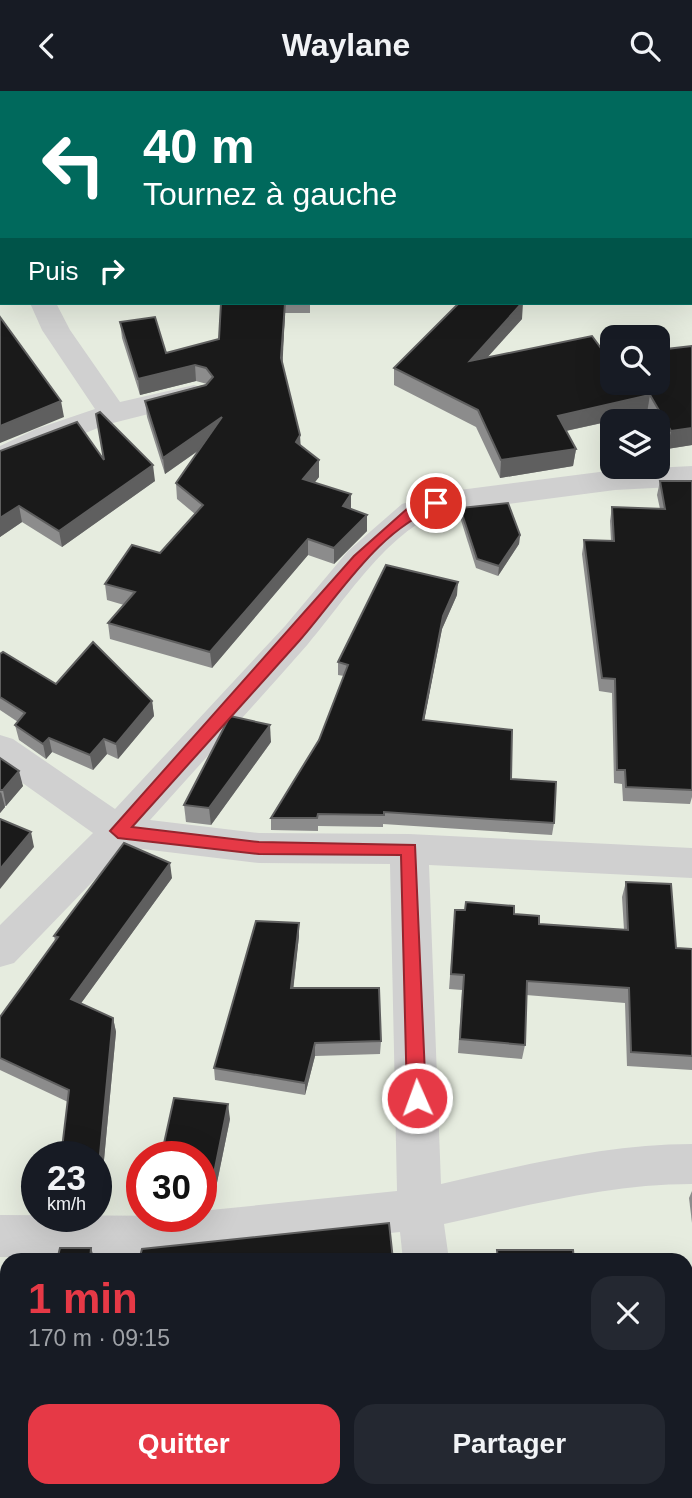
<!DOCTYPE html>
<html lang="fr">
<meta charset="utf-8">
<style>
:root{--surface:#171b24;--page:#242831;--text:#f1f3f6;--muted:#9ea1a6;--accent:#e63946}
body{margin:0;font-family:Helvetica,sans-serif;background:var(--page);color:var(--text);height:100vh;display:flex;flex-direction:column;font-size:26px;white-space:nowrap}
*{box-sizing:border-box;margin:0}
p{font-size:23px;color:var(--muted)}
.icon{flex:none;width:38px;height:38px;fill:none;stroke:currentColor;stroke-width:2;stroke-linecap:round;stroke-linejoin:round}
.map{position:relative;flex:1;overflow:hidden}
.panel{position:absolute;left:0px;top:1162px;width:693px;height:245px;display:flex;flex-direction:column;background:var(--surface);border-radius:21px 21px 0 0;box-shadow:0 7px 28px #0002}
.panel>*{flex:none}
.banner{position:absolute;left:0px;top:0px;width:693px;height:214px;box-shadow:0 7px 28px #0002;background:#00695c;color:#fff;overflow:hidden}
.tools{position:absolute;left:600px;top:234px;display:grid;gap:14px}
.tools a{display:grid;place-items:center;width:70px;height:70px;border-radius:14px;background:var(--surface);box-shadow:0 7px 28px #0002;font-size:35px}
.speed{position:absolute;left:21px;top:1050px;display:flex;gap:14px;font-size:35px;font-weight:700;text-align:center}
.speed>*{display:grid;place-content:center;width:91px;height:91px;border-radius:50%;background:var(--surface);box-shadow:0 7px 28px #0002;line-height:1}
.speed small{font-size:18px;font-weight:400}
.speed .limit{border:10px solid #d22;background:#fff;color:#111}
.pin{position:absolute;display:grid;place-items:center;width:60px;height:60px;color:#fff;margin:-30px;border:4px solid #fff;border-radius:50%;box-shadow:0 2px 7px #0007}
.me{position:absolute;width:77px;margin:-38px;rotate:358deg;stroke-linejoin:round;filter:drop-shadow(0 0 5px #0008)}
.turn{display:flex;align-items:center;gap:24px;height:147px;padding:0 28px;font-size:32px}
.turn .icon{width:91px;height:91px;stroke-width:2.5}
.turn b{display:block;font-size:49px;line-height:60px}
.then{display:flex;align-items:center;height:66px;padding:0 28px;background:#0003;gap:14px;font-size:26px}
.round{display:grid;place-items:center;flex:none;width:74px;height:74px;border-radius:21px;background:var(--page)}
.summary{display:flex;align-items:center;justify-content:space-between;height:119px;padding:0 28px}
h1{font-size:42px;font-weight:700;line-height:52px;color:var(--accent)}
.cta{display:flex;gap:14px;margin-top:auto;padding:14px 28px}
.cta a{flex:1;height:80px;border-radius:21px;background:var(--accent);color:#fff;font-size:28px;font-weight:700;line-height:80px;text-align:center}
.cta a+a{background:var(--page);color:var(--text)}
header{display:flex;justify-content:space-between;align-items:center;height:91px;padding:0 28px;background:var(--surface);font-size:32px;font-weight:700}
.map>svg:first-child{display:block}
</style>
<header><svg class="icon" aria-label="back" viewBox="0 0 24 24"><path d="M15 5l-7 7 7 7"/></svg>Waylane<svg class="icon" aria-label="search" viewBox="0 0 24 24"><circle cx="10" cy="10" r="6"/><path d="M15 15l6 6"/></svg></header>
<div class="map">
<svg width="692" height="1407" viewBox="0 0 692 1407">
<rect width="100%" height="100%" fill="#fff"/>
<path fill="#e6ecdf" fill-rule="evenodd" d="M0 0H692V1407H0ZM2 2H691V212H2ZM612 247H658V292H612ZM612 331H658V376H612ZM37 1066H96V1125H37ZM142 1066H201V1125H142ZM7 1169H686V1400H7Z"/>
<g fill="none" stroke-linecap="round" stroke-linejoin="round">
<g fill="#d0d0d0" fill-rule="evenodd">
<rect x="183" y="0" width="24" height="2"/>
<rect x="323" y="0" width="24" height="2"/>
<polygon points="0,101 2,102 2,124 0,123"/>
<rect x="691" y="136" width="1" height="16"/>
<polygon points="30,212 56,212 70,239 120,311 194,294 204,297 209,303 204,309 105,334 0,377 0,355 36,338 95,318 42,239"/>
<path d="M692 375V395L615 399 440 422C389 439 343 512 308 553 256 612 203 670 150 729L259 742 409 743 692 757V787L429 774 441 1093C524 1074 607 1053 692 1053V1093C608 1093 526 1115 444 1133L449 1169H403L400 1141 141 1168 0 1166V1124L201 1125V1120L397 1100 390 773 259 772 126 756 14 872 0 876V834L93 742 0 676V644L13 648 115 718 285 535 348 460 402 413 436 402 615 379Z"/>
<polygon points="427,1400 477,1400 478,1407 428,1407"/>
</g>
</g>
<g fill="#8c8c8c">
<polygon points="0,0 2,2 2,77 0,77"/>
<polygon points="221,212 310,212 310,222 285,222 282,272 300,355 319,369 319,386 314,392 351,418 367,440 334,473 308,464 212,577 110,548 108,532 124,514 107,509 105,493 160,462 195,423 177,408 176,392 198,360 165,383 147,326 145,310 207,293 196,290 140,304 122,247 120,231 166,262 219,248"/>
<polygon points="522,228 487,266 606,264 692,255 692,354 667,358 658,341 658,331 652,331 647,322 566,340 576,358 573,375 500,387 476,336 394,294 394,277"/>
<polygon points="0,360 103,368 155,390 62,456 22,431 0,446"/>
<polygon points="660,390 692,390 692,706 690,713 623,710 622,693 614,692 612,602 599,600 582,463 584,449 611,450 610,430 612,416 660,418 657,404"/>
<polygon points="460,417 520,444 519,453 498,485 476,477 460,426"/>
<polygon points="457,504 442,538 424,629 511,688 554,732 552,744 383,733 383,736 318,735 318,740 271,739 271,727 319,649 344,585 338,584 338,571"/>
<polygon points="0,563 56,593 152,610 154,625 118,668 107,663 93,679 52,661 46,668 19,649 15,634 18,631 0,619"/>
<polygon points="271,651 211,734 186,731 184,714"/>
<polygon points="0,667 23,695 6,715 5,715 5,716 0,722"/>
<polygon points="172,787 81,912 113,927 116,941 99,1122 96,1122 96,1066 68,1011 0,979 0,926 55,850 54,845"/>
<polygon points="626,791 676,857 692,858 692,979 627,975 625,912 526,904 525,954 522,968 458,962 462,899 449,898 455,819 514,823 539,833 624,839 622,806"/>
<polygon points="299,832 299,845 293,897 381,950 380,963 315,965 305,1004 215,989 214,977"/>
<polygon points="230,1028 212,1116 201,1117 201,1066"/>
<polygon points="692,1100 692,1132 689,1107"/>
<polygon points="692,1318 692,1376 691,1321"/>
<polygon points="550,1400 630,1400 628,1407 570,1407"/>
</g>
<g fill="#5f5f5f">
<polygon points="285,212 285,222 282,283 281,267"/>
<polygon points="522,212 523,212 522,228 469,287 470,270"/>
<polygon points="195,274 196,290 140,304 138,288"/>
<polygon points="650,304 647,322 556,342 558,325"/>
<polygon points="61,310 64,326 0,352 0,335"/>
<polygon points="222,326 223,342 165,383 163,367"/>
<polygon points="692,337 692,354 667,358 671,340"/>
<polygon points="300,344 301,360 296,351"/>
<polygon points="576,358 573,375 500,387 501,369"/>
<polygon points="319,369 319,386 304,405 303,388"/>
<polygon points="153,374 155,390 62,456 59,440"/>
<polygon points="351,403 351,419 343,415"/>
<polygon points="19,415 22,431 0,446 0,427"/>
<polygon points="367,424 367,440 334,473 334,457"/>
<polygon points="520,444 519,453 498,485 499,475"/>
<polygon points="308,448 308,464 212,577 210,561"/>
<polygon points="458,491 457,504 442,538 422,641 423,629 443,525"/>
<polygon points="152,610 154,625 118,668 116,653"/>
<polygon points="270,634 271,651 211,734 209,717"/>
<polygon points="49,647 52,661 46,668 43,653"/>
<polygon points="104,648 107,663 93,679 90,664"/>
<polygon points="19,680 23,695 6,715 3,699"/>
<polygon points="1,701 5,716 0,722 0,702"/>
<polygon points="31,741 34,756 0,798 0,778"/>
<polygon points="170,772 172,787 74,922 71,908"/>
<polygon points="299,832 299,845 292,910 291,897"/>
<polygon points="113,927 116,941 99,1122 96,1110 96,1105"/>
<polygon points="315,952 315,965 305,1004 305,992"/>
<polygon points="228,1013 230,1028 212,1116 210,1102"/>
<polygon points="91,1157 95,1169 90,1169"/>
</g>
<g fill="#1a1a1a" stroke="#5f5f5f" stroke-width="2">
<polygon points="0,0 153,0 154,2 2,2 2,61 0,61"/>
<rect x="227" y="0" width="39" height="2"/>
<polygon points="351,0 683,0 682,2 454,2 444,0 444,2 351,2"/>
<polygon points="221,212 285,212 281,267 300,344 296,351 319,369 303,388 351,403 343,415 367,424 334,457 308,448 210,561 108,532 135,501 105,493 132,454 160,462 203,414 176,392 222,326 163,367 145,310 206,294 213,286 206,277 195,274 138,288 120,231 155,226 166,262 219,248"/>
<polygon points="459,212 522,212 470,270 592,245 606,264 612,263 612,292 658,292 658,259 692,255 692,337 671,340 650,304 558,325 576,358 501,369 478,319 394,277"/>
<polygon points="0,226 61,310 0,335"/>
<polygon points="100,321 153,374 59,440 19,415 0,427 0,360 77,331 104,369 96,323"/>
<polygon points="660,390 692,390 692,699 626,696 625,679 617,679 615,588 602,587 584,449 614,450 612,416 665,418"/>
<polygon points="508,412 520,444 499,475 477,468 460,417"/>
<polygon points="386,474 458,491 443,525 423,629 512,639 511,688 556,691 554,732 384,721 384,724 318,723 317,727 271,727 319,649 348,574 338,571"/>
<polygon points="93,551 152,610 116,653 104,648 90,664 49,647 43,653 15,634 25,622 0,606 0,563 3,561 56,593"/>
<polygon points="230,625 270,634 209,717 184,714"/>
<polygon points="0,667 19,680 3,699 0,699"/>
<polygon points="0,728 31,741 0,778"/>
<polygon points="124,752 170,772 71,908 113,927 96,1105 96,1066 61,1066 69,999 0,967 0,926 58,846 54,845"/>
<polygon points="626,791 671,793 676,857 692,858 692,965 631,961 629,897 527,890 525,954 460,948 464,884 451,883 455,819 465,819 466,811 514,815 514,823 539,825 539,833 628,839"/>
<polygon points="256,830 299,832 291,897 379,897 381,950 315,952 305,992 214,977"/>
<polygon points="174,1007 228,1013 210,1102 201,1103 201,1066 161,1066"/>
<polygon points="389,1132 393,1169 139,1169 142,1158"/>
<polygon points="60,1157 91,1157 90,1169 57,1169"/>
<polygon points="497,1159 573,1159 574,1169 498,1169"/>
<polygon points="0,1336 7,1336 7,1400 388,1400 388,1407 0,1407"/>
<polygon points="579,1400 630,1400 628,1407 600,1407"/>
</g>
<path fill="#e63946" stroke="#96252e" stroke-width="2" d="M436 407 441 409V415C380 436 341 502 300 549 244 612 188 673 132 736L259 751 415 754 426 1007 423 1013 417 1016 410 1013 407 1007 401 764 259 763 118 747 110 740 354 465 408 417Z"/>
</svg>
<div class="tools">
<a><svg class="icon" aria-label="search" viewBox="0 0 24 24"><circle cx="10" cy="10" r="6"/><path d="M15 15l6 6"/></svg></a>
<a><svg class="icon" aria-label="layers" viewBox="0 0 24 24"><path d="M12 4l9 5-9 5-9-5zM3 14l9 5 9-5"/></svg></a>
</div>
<div class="speed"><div>23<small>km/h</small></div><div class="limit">30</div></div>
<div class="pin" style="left:436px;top:412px;background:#d93025"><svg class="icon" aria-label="arrive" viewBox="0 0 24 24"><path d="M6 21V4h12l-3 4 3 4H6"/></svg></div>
<svg class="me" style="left:417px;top:1007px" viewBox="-20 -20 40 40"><circle r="17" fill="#e63946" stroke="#fff" stroke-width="3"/><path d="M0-11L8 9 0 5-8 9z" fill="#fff"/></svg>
<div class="banner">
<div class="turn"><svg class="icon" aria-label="left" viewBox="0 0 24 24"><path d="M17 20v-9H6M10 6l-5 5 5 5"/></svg><div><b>40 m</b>Tournez à gauche</div></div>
<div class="then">Puis<svg class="icon" aria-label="right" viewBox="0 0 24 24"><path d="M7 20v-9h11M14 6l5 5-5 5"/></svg></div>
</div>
<section class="panel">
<div class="summary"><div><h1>1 min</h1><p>170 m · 09:15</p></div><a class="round"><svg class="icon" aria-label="close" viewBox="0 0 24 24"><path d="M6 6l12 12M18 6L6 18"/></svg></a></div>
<div class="cta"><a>Quitter</a><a>Partager</a></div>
</section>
</div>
